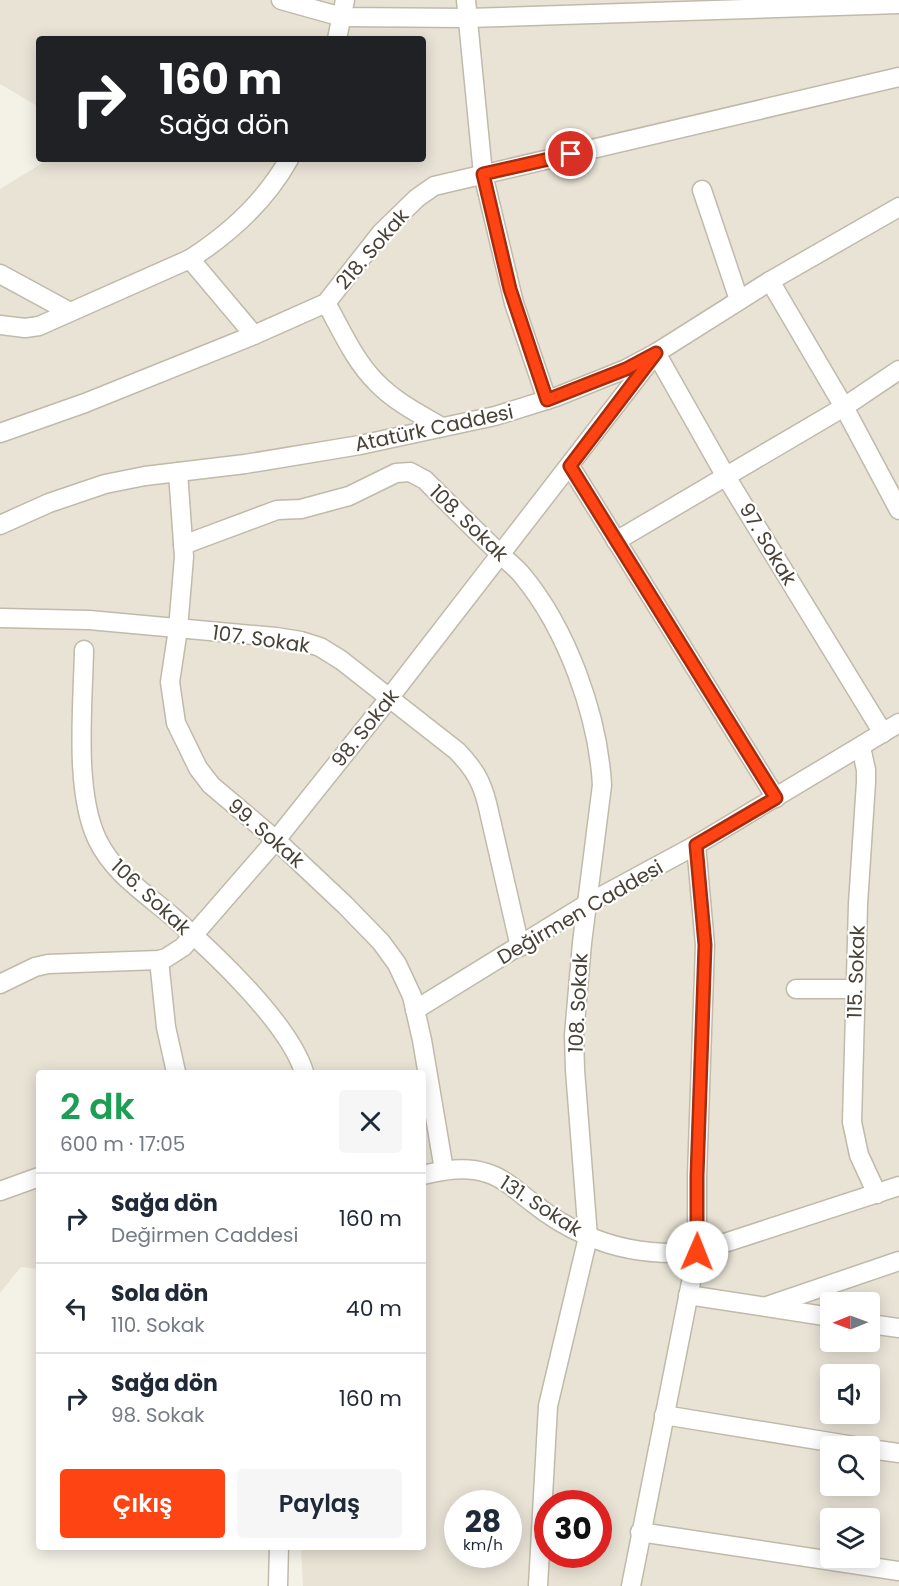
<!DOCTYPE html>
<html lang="tr">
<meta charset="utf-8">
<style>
:root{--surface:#fff;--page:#f6f6f7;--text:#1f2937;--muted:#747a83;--line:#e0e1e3;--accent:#ff4414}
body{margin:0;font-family:Poppins,sans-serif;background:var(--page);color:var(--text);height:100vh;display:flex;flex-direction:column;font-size:22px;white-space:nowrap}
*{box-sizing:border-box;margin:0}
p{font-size:20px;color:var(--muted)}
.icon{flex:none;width:33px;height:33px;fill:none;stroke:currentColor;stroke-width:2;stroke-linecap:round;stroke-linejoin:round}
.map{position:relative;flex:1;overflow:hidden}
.sheet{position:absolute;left:36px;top:1070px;width:390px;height:480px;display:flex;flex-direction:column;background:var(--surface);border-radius:6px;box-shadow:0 3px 15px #0003}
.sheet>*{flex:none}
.guide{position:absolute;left:36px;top:36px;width:390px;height:126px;border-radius:6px;box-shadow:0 3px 15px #0003;background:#202124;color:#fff;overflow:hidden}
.needle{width:39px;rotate:269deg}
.tools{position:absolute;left:820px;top:1292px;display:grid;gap:12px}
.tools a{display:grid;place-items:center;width:60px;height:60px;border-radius:6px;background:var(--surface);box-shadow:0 3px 15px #0003;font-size:30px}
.speed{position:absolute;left:444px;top:1490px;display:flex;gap:12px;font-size:30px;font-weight:700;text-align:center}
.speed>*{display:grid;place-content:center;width:78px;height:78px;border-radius:50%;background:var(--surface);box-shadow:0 3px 15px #0003;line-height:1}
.speed small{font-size:15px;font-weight:400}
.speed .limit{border:9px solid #d22;background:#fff;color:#111}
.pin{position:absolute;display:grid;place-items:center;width:51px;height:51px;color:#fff;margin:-26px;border:3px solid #fff;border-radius:50%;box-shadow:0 2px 6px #0007}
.me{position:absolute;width:66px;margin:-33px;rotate:1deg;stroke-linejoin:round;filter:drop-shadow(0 0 4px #0008)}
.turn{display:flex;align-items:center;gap:21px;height:126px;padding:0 24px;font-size:27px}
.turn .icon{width:78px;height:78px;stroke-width:2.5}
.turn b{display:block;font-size:42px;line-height:51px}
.round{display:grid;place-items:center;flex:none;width:63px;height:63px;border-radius:6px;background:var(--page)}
.summary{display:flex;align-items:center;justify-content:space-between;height:102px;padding:0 24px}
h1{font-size:36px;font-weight:600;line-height:45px;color:#1e9e55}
.primary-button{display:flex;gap:12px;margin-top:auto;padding:12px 24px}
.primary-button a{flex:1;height:69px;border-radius:6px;background:var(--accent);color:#fff;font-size:24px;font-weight:600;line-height:69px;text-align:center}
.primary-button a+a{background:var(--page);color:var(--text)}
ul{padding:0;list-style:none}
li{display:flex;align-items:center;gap:18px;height:90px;padding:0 24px;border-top:2px solid var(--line)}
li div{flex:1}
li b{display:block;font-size:22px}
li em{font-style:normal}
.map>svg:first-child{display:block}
</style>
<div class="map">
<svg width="899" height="1586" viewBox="0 0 899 1586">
<rect width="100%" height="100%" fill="#f4f1e7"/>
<path fill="#e8e3d5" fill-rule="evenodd" d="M0 0H899V1586H303L301 1547 423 1546V1072H39V1269L21 1267 0 1293V189L49 159H423V39H39V107L0 84ZM831 1302H870V1341H831ZM831 1374H870V1413H831ZM831 1446H870V1485H831ZM458 1503H508V1554H458ZM548 1503H598V1554H548ZM831 1518H870V1557H831Z"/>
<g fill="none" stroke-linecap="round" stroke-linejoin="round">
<g stroke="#c0baaa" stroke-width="21">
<g id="minor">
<polyline points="281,0 342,17 468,18 899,4"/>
<polyline points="466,0 483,174 514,303 547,400"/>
<polyline points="337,39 345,0"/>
<polyline points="702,190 739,300"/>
<polyline points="190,259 254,335"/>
<polyline points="0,274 70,312"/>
<polyline points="770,281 844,407 899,510"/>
<path d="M326 303C341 329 354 360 376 382 394 401 419 414 442 427"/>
<path d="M0 325 25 328 39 326 190 259C229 234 266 200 289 159"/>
<polyline points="0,433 85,403 254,335 326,303 381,233 417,198 434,186 899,77"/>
<polyline points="570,466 776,798"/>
<polyline points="178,472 184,557 178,629 170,682 176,723 198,768 211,785 276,840 345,905 381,942 397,964 412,996 422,1040 444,1170"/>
<polyline points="0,525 49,503 105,484 145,476 245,464 360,445 495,416 556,397 626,369 656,353 770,281 899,207"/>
<polyline points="616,541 844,407 899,370"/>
<path d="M183 545 277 510 301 509 349 496 396 473 410 472 425 480C448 503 472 527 496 550 504 559 515 566 522 575 567 629 598 715 602 785L582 943 574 1035 575 1070 588 1237 548 1406 538 1586"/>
<path d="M1 618 89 620 276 637 301 641 320 647 341 660 457 751C474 769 481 780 487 803L520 947"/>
<path d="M84 650C83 705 74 790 97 839 113 873 145 893 173 917 212 951 289 1023 304 1072"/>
<polyline points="861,747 866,770 866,782 858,904 852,1122 859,1155 877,1194"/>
<polyline points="159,960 166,1027 176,1072"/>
<polyline points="0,984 35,967 48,964 159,960 166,958 183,947 276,840 390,697 656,353 725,475 883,733"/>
<polyline points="796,989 855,989"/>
<polyline points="415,1010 587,904 696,845 899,723"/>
<path d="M423 1175C444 1170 465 1166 487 1173 504 1178 518 1192 533 1203 549 1216 569 1228 588 1236 622 1251 661 1255 697 1252L899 1186"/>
<polyline points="0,1191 39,1177"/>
<polyline points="688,1295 831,1317"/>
<polyline points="767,1306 899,1261"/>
<polyline points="870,1324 899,1328"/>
<polyline points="664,1415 854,1446"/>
<polyline points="870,1449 899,1453"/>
<polyline points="640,1532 899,1571"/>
<polyline points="278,1586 279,1546"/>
<polyline points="631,1586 697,1252 697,1176 705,945 696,845"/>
</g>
</g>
<use href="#minor" stroke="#fff" stroke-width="18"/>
</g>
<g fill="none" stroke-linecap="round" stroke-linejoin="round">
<g stroke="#a62c0d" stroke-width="15">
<polyline id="route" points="571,154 483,174 510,289 547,400 626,369 656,353 570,466 776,798 696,845 705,945 697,1176 697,1252"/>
</g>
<use href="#route" stroke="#ff4414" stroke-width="10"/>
</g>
<g text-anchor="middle" stroke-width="4.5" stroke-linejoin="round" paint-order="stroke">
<g font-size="20" fill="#484236" stroke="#fff">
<text transform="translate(372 249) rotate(-49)" y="7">218. Sokak</text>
<text transform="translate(434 428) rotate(-12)" y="7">Atatürk Caddesi</text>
<text transform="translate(469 523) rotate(44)" y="7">108. Sokak</text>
<text transform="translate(768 544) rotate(59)" y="7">97. Sokak</text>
<text transform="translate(261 639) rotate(8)" y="7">107. Sokak</text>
<text transform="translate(365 728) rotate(-51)" y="7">98. Sokak</text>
<text transform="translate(266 833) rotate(41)" y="7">99. Sokak</text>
<text transform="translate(151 897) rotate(43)" y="7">106. Sokak</text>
<text transform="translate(580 912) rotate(-30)" y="7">Değirmen Caddesi</text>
<text transform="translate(856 972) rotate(-88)" y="7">115. Sokak</text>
<text transform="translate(578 1003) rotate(-87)" y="7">108. Sokak</text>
<text transform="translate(541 1206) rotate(33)" y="7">131. Sokak</text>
</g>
</g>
</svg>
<div class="tools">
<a><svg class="needle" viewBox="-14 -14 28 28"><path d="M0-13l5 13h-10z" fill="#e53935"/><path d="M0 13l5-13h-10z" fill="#747a83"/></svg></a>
<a><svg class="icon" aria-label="sound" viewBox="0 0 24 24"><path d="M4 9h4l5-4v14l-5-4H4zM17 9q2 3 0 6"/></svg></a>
<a><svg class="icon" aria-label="search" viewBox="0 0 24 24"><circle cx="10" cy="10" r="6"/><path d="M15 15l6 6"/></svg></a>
<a><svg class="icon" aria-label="layers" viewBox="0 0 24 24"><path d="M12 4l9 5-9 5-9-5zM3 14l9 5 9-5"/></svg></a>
</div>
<div class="speed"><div>28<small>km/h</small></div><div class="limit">30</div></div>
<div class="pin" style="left:571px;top:154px;background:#d93025"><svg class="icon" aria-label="arrive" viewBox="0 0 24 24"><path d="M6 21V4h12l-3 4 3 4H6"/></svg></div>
<svg class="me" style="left:697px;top:1252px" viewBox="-20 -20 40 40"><circle r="19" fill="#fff"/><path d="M0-13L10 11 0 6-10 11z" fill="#ff4414"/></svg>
<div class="guide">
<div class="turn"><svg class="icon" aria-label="right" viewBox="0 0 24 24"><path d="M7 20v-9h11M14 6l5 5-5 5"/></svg><div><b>160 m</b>Sağa dön</div></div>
</div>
<section class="sheet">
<div class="summary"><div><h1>2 dk</h1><p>600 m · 17:05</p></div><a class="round"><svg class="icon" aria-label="close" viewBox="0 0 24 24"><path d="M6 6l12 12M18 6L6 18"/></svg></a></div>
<ul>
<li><svg class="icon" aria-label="right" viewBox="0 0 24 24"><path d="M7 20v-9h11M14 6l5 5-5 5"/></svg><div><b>Sağa dön</b><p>Değirmen Caddesi</p></div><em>160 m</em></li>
<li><svg class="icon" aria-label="left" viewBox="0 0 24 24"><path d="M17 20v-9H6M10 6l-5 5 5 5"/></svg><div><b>Sola dön</b><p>110. Sokak</p></div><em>40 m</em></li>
<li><svg class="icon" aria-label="right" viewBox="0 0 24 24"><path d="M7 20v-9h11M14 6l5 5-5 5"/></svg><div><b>Sağa dön</b><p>98. Sokak</p></div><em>160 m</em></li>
</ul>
<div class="primary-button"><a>Çıkış</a><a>Paylaş</a></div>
</section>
</div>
